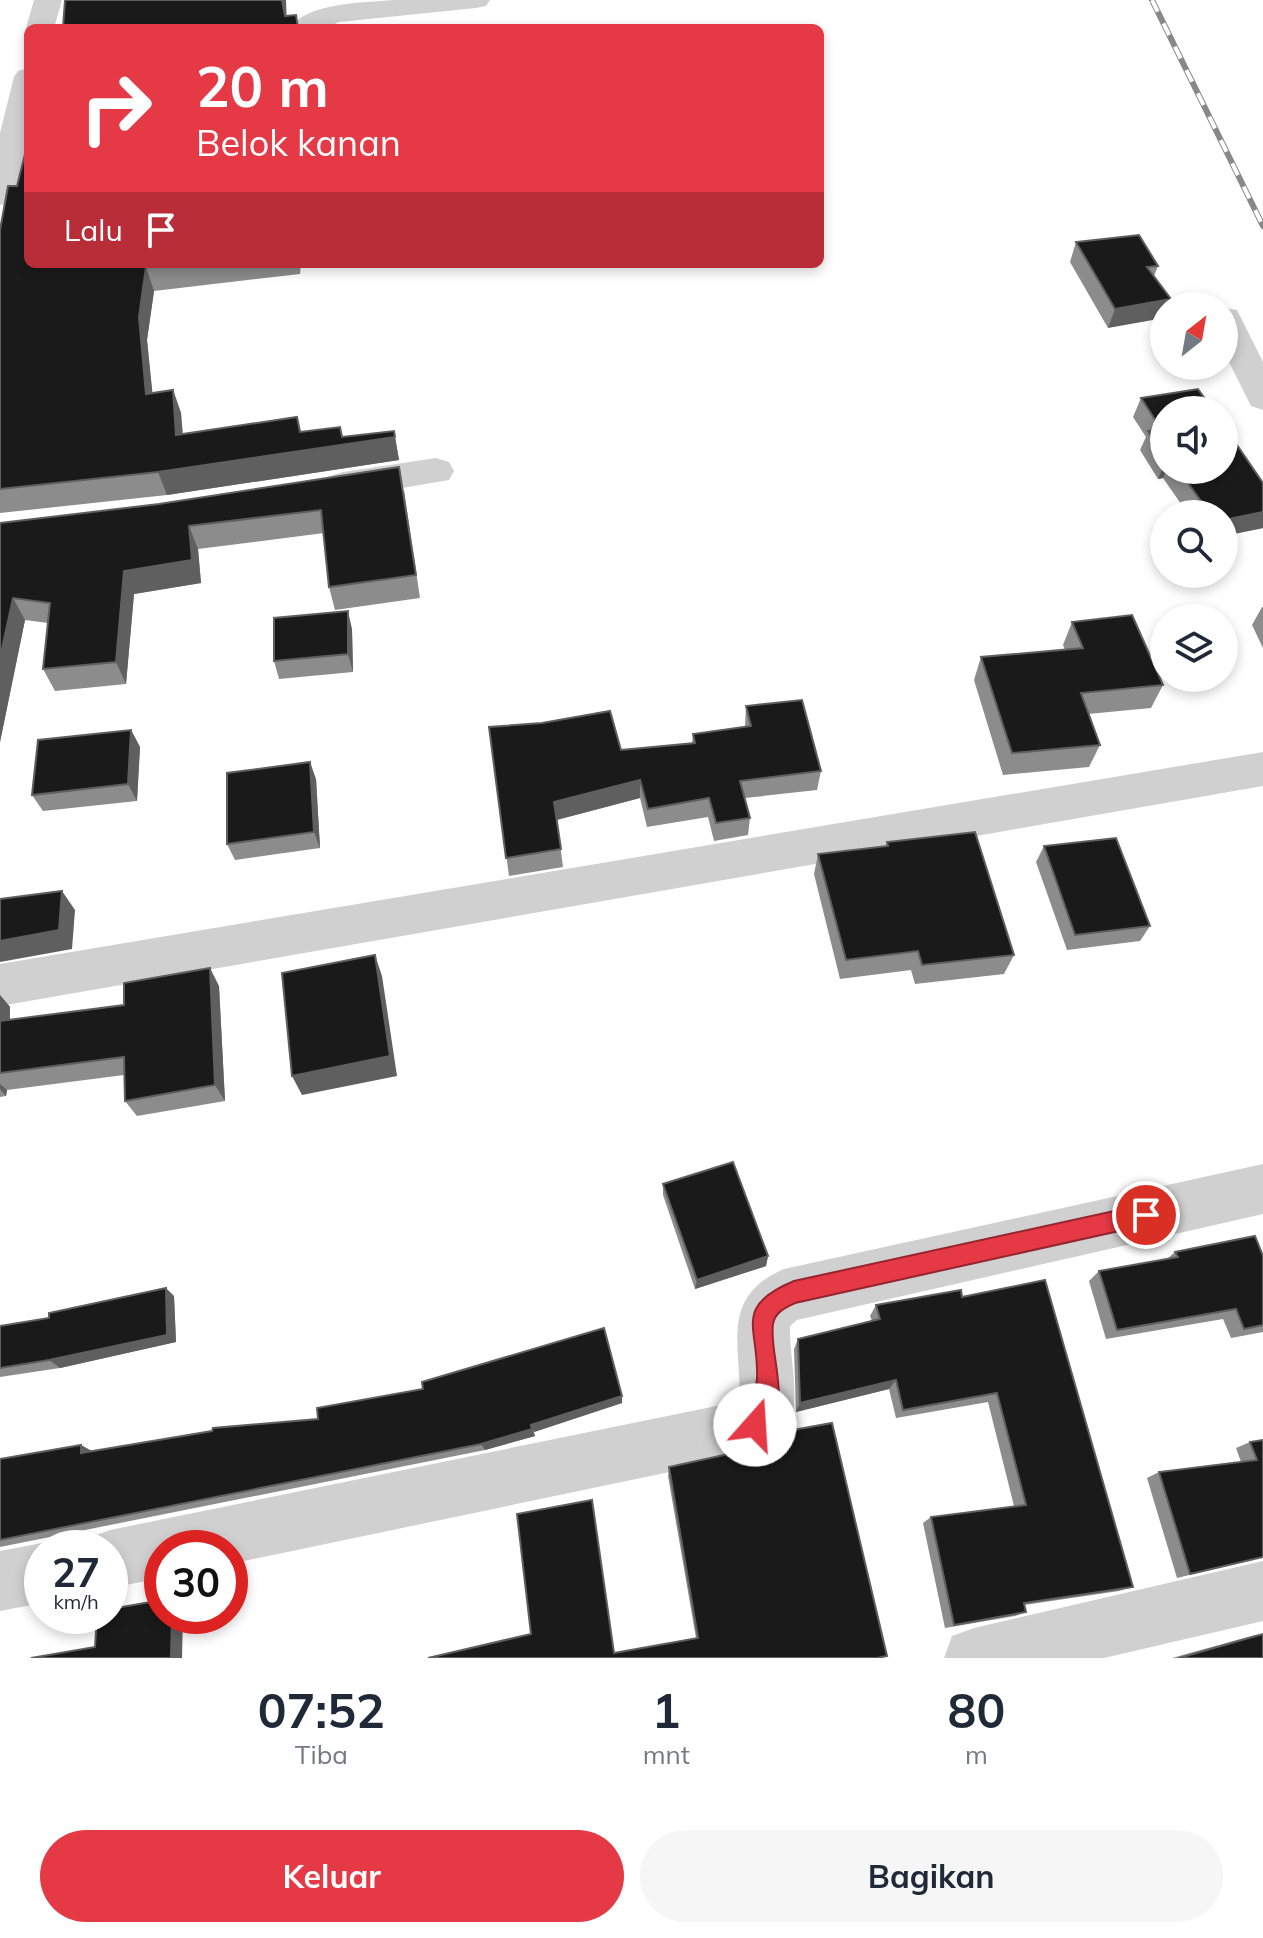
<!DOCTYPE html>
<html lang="id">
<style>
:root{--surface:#fff;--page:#f6f6f7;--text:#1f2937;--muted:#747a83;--accent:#e63946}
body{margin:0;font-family:Mulish,sans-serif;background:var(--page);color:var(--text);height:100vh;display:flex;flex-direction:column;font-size:30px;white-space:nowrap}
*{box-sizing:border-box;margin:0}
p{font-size:26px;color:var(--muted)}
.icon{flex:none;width:44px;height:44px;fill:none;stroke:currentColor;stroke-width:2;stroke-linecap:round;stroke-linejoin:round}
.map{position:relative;height:1658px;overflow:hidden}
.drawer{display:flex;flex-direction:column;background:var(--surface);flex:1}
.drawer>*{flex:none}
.top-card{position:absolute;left:24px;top:24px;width:800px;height:244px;border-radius:12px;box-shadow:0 4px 12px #0003;background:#e63946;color:#fff;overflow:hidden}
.needle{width:52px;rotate:31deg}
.tools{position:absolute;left:1150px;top:292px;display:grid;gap:16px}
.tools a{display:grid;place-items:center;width:88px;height:88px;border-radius:50%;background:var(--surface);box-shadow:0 4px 12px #0003;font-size:40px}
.speed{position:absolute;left:24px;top:1530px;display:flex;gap:16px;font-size:40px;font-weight:700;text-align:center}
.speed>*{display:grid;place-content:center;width:104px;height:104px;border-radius:50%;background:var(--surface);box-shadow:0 4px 12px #0003;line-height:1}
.speed small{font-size:20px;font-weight:400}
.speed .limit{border:12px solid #d22;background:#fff;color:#111}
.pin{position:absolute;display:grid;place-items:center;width:68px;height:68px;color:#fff;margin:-34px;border:4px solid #fff;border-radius:50%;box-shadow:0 2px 8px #0007}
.me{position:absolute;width:88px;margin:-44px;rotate:19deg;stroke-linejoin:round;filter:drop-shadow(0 0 6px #0008)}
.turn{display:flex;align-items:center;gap:28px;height:168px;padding:0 40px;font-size:36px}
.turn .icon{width:104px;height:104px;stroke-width:2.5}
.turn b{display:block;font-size:56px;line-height:68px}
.then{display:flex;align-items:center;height:76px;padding:0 40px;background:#0003;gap:16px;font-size:30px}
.eta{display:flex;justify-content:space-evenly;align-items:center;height:136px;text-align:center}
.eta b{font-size:48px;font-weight:700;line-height:56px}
.primary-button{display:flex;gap:16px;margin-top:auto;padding:16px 40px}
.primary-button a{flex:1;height:92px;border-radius:48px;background:var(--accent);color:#fff;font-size:32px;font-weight:700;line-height:92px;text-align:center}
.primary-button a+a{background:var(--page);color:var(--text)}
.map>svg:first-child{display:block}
</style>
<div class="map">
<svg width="1263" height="1658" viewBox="0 0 1263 1658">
<rect width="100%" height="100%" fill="#fff"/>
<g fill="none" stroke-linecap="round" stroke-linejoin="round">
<g fill="#d0d0d0" fill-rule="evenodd">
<polygon points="34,0 62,0 54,28 28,28 28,31 26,28"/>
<path d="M393 0H490L486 6 476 8 339 22 326 28H290C308 2 364 3 393 0Z"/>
<polygon points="28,68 28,141 16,196 11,203 0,205 0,133 14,77 18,71"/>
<polygon points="1224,308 1237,310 1263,362 1263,410 1251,406 1224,352"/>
<polygon points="436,458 449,462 454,471 449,480 343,498 330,494 325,485 330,476 343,472"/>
<polygon points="1263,752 1263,786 0,1006 0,964"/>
<path d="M1263 1164V1214L797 1320 790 1326C789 1379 815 1429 751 1455L230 1564V1548H162V1578L110 1588V1548H85L89 1538 110 1530 736 1402 740 1398C740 1343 721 1296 784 1269Z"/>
<polygon points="42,1543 53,1548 42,1548 42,1603 0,1611 0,1551"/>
<polygon points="1263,1561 1263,1621 1104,1658 944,1658 952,1636 974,1628"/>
</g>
<g stroke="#888" stroke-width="6">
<polyline id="rail" points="1152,0 1263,226"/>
</g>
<use href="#rail" stroke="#fff" stroke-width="4" stroke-dasharray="13" stroke-linecap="butt"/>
</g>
<g fill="#8c8c8c">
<polygon points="0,230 28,264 301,264 300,274 154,291 147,340 152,393 173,390 181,413 183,434 301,432 342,437 394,431 399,460 167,495 0,513"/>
<polygon points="1076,242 1158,266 1154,276 1108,328 1070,262"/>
<polygon points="1141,398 1164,410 1164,470 1224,470 1263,528 1224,536 1224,514 1188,514 1163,478 1158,479 1140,450 1146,437 1133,417"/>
<polygon points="404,490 420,598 335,610 329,587 324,533 198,549 201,583 134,594 126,684 55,691 43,669 48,623 25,620 0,742 0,523"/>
<polygon points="1262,607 1263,607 1263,648 1252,625"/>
<polygon points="1072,622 1163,685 1151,708 1088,714 1100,745 1089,767 1003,775 974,680 981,657 1065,650 1063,645"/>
<polygon points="352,629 353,672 279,679 274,661"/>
<polygon points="746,706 821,771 817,790 745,798 750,818 748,835 714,841 708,817 647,827 640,798 557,820 563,867 509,876 489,727 621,750 692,744 693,734 745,727"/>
<polygon points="131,730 140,747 137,801 43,811 32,795"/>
<polygon points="316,779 320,848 235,860 227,844"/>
<polygon points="887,842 1014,955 1004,974 915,984 911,970 840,979 814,874 818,854 886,846"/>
<polygon points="1044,846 1150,926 1140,941 1067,950 1036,862"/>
<polygon points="219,986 225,1101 137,1116 125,1101 124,1075 7,1090 6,1096 0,1097 0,995 10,1007 10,1020 124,1005"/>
<polygon points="663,1184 768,1256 766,1266 695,1289 663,1195"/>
<polygon points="1175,1252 1263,1256 1263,1332 1231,1338 1223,1319 1106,1339 1089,1281 1099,1271 1167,1259"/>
<polygon points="174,1296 176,1342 60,1368 0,1377 0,1326"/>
<polygon points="962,1297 1133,1587 1119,1591 1024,1605 1026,1612 1015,1616 945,1628 923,1523 931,1517 1014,1506 988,1402 896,1418 889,1389 796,1412 794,1349 798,1339 872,1321 870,1316 876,1305"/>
<polygon points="622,1396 622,1403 534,1432 535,1436 485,1450 0,1547 0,1459 81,1445 92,1451"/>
<polygon points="1263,1440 1263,1557 1177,1578 1147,1478 1159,1472 1241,1462 1236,1448 1250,1442"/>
<polygon points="669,1467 887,1656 882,1658 428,1658 614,1653 696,1638 668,1476"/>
<polygon points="1263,1634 1263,1658 1172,1658 1255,1635"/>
</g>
<g fill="#5f5f5f">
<polygon points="282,0 286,0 287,28 282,4"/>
<polygon points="146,267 154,291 147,340 155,417 146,394 139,317"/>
<polygon points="1171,299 1169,306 1164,306 1164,318 1108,328 1115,309"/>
<polygon points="173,390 181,413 184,459 176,435"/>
<polygon points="297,417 303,440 344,445 395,437 399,460 167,495 158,472 300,432"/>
<polygon points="1164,465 1164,470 1167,470 1163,478 1158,479"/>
<polygon points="1263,512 1263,528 1224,536 1224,520"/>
<polygon points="189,526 198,549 201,583 134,594 126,684 116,662 124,571"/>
<polygon points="13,598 25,620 0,742 0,658"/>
<polygon points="348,611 352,629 353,672 348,654"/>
<polygon points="131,730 140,747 137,801 128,784"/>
<polygon points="310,762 316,779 320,848 314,832"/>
<polygon points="640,780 640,798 556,820 554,802"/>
<polygon points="62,891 75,910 72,949 0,962 0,941"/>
<polygon points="375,955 382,976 397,1076 302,1095 292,1076"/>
<polygon points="210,968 219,986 225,1101 215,1085"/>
<polygon points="0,995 10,1007 9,1039 0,1029"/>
<polygon points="0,1084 7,1090 6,1096 0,1089"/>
<polygon points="768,1256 766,1266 695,1289 697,1280"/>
<polygon points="166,1288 174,1296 176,1342 60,1368 49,1360"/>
<polygon points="896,1380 889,1389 796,1412 800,1403"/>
<polygon points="622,1396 622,1403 534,1432 531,1425"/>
<polygon points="532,1429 535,1436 485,1450 481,1444"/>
<polygon points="81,1445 93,1452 81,1453"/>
<polygon points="172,1616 183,1616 182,1658 171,1658"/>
</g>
<g fill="#1a1a1a" stroke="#5f5f5f" stroke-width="2">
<polygon points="65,0 282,0 285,16 296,15 298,28 63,28"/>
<polygon points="28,142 28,264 171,264 146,267 139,317 146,394 173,390 176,435 297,417 300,432 340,427 342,437 394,431 395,437 158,472 0,489 0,230 8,186 17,186"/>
<polygon points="1139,235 1158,266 1147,267 1171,299 1115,309 1076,242"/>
<polygon points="1198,389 1213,410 1164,410 1164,456 1148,431 1161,429 1141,398"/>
<polygon points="1224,426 1263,483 1263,512 1224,520 1224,514 1210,514 1179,470 1224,470"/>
<polygon points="399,467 416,575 329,587 321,510 189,526 192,560 124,571 116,662 43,669 50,603 13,598 0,658 0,523 159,504"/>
<polygon points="348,611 348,654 274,661 274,618"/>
<polygon points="1132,615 1163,685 1081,693 1100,745 1012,753 981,657 1083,648 1072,622"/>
<polygon points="802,700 821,771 740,781 750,818 716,823 709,798 648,809 640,780 554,802 561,849 506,858 489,727 542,723 610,711 621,750 695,743 693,734 751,726 746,706"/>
<polygon points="131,730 128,784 32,795 38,740"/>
<polygon points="310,762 314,832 227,844 227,773"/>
<polygon points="975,832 1014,955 922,965 918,951 846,960 818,854 888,846 887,842"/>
<polygon points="1116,838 1150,926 1075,935 1044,846"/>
<polygon points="62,891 59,930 0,941 0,899"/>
<polygon points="375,955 390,1056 292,1076 282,973"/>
<polygon points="210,968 215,1085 125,1101 124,1057 0,1073 0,1021 124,1005 124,983"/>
<polygon points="733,1162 768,1256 697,1280 663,1184"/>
<polygon points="1255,1236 1263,1256 1263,1325 1244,1329 1236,1309 1117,1330 1099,1271 1178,1257 1175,1252"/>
<polygon points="1045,1280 1133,1587 1024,1603 1026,1612 954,1625 931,1517 1026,1505 997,1393 903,1410 896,1380 800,1403 798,1339 880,1319 876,1305 961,1290 962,1297"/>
<polygon points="166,1288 167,1335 49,1360 0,1368 0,1326 49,1318 49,1313"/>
<polygon points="604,1328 622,1396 531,1425 532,1429 481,1444 0,1540 0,1459 81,1445 81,1453 212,1431 213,1428 318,1419 317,1408 423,1389 422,1382"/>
<polygon points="832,1423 887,1656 877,1658 428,1658 531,1634 517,1514 592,1500 614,1653 698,1638 669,1467 756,1448 782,1432"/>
<polygon points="1263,1440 1263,1557 1190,1574 1159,1472 1257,1460 1250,1442"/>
<polygon points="162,1600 162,1616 172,1616 171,1658 31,1658 95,1647 97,1616 110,1616 110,1609"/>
<polygon points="1263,1634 1263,1658 1179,1658"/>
</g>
<path fill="#e63946" stroke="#96252e" stroke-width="2" d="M1146 1204 1153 1207 1157 1215 1153 1222 1146 1225 795 1303C785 1308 775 1312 773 1324 768 1356 799 1418 755 1437L747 1433 743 1425C750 1408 756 1397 757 1378 759 1327 732 1307 794 1281Z"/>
</svg>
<div class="tools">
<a><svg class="needle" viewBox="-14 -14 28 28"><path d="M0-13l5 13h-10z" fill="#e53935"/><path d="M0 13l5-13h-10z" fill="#747a83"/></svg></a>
<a><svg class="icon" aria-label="sound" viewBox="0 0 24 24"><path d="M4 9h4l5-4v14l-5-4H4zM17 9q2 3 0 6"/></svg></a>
<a><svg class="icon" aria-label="search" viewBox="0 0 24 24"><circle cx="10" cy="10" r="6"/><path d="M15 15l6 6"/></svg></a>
<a><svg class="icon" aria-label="layers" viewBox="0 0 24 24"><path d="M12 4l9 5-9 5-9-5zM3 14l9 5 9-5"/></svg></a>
</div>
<div class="speed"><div>27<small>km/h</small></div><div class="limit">30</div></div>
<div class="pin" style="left:1146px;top:1215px;background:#d93025"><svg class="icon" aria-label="arrive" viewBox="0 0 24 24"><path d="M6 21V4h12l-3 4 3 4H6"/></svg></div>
<svg class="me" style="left:755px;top:1425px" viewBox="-20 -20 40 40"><circle r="19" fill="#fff"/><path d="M0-13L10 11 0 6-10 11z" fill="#e63946"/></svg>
<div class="top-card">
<div class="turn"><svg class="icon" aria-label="right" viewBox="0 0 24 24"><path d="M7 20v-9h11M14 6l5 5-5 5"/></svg><div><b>20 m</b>Belok kanan</div></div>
<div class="then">Lalu<svg class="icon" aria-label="arrive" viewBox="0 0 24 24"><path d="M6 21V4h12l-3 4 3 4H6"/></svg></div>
</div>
</div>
<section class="drawer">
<div class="eta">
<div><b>07:52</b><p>Tiba</p></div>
<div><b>1</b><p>mnt</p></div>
<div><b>80</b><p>m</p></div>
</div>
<div class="primary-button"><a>Keluar</a><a>Bagikan</a></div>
</section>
